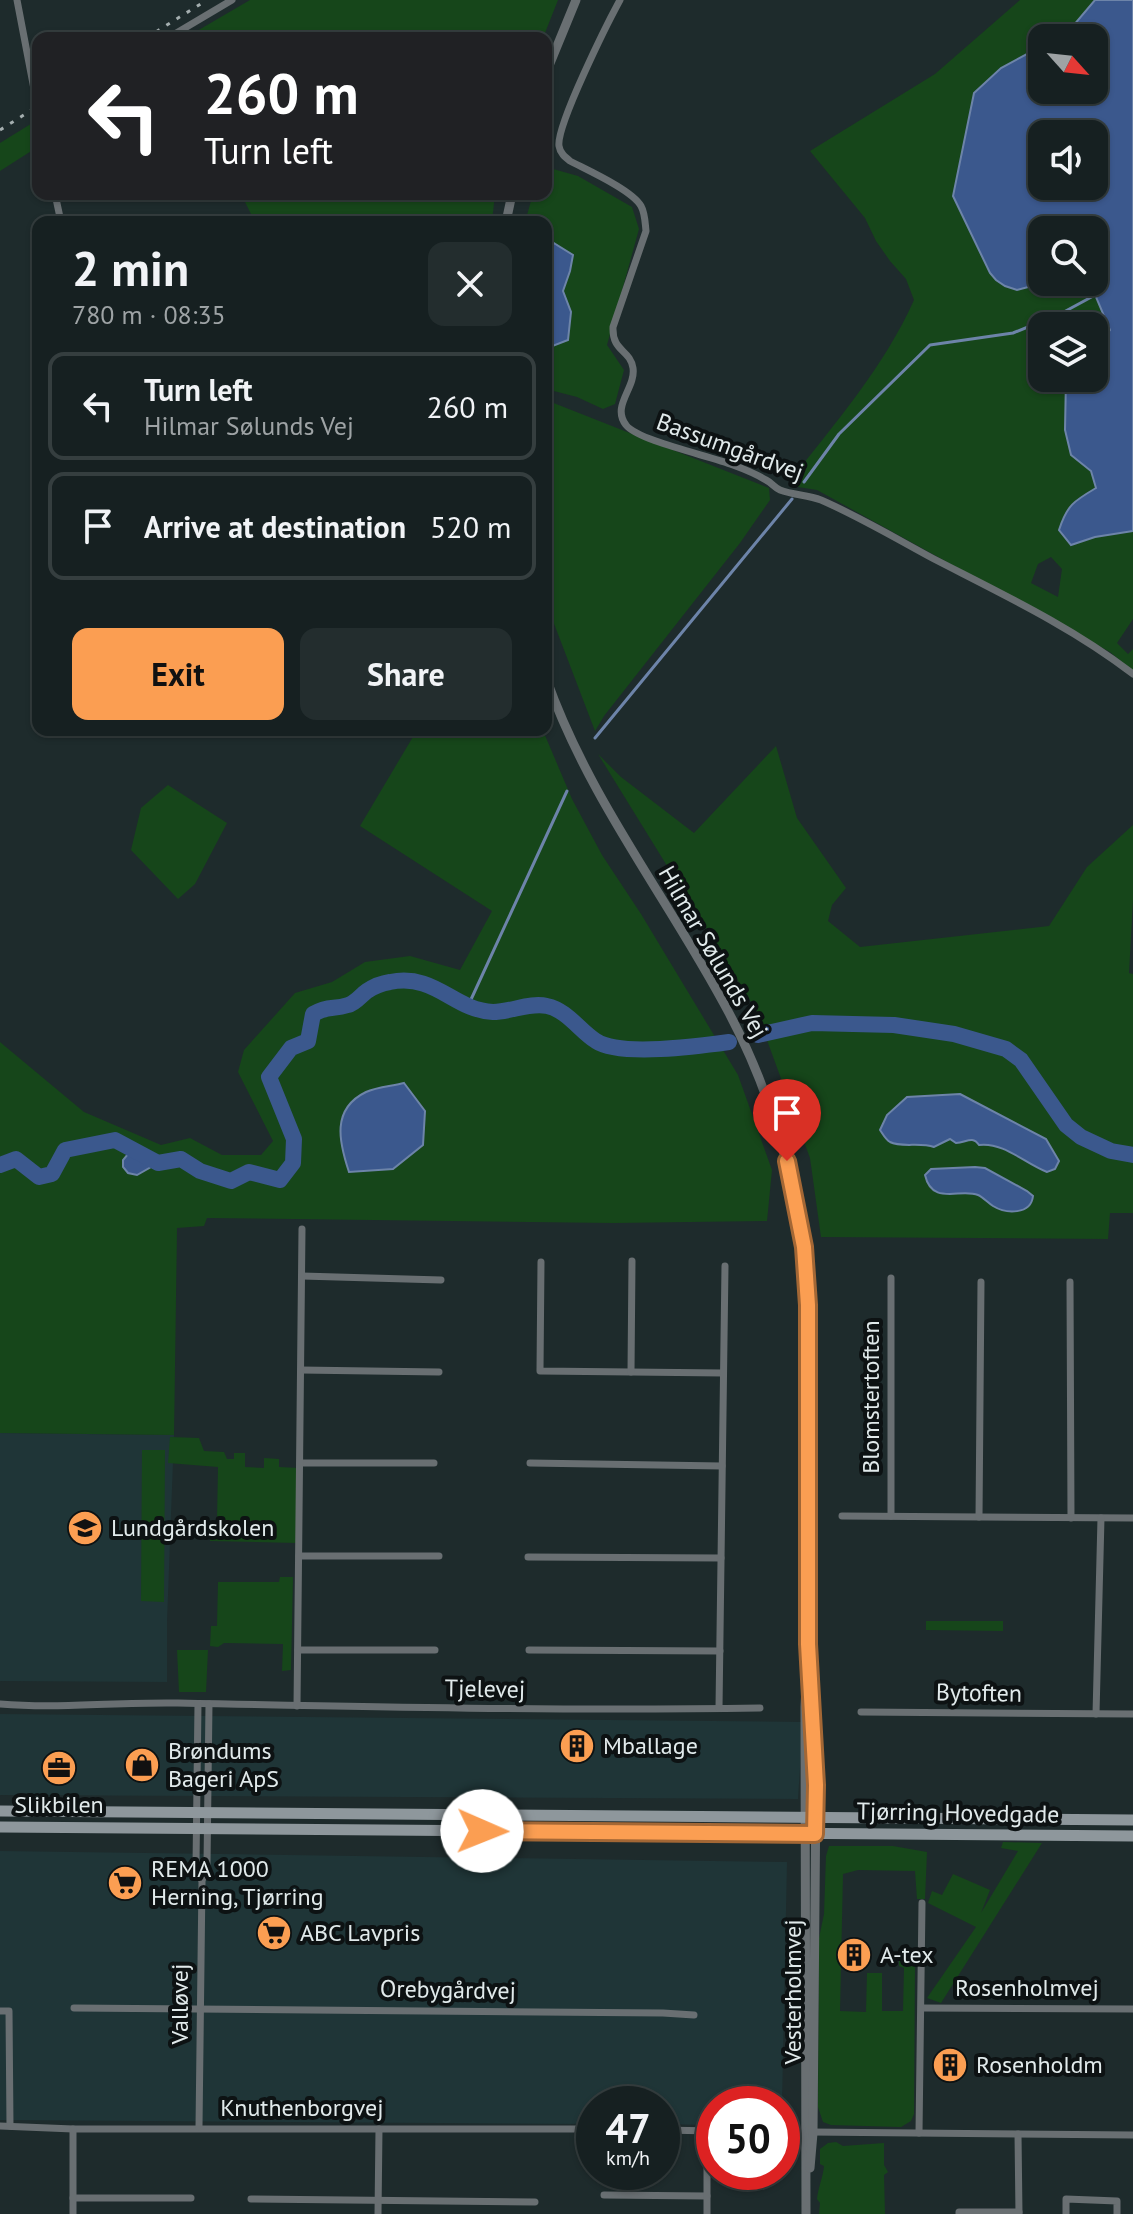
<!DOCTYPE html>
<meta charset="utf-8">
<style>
:root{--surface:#162021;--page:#232d2e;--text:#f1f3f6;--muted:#9ea3a5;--line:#353e3f;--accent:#fb9e52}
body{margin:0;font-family:"PT Sans",sans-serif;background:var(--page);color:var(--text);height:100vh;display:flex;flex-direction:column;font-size:30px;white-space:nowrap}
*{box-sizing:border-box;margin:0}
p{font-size:26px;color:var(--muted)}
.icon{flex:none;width:44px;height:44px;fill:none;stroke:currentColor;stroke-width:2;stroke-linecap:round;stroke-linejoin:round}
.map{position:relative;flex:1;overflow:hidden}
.side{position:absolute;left:32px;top:216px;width:520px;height:520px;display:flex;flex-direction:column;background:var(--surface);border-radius:16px;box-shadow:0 2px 6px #0004,0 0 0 2px var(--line)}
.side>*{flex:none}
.banner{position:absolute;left:32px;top:32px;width:520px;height:168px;border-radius:16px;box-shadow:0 2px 6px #0004,0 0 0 2px var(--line);background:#202124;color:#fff;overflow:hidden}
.needle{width:52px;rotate:117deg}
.buttons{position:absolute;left:1028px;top:24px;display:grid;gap:16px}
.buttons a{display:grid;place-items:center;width:80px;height:80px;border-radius:16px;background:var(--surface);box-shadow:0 2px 6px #0004,0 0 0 2px var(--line);font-size:40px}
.speed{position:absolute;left:576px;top:2086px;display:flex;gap:16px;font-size:40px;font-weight:700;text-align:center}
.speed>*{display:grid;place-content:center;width:104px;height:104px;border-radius:50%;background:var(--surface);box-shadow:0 2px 6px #0004,0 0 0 2px var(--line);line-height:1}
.speed small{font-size:20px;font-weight:400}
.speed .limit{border:12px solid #d22;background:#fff;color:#111}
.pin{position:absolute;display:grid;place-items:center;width:68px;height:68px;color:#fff;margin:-82px -34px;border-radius:50% 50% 50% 0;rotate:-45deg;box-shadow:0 0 8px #0007}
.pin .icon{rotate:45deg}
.me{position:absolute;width:88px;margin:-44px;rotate:91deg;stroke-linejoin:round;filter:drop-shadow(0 0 6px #0008)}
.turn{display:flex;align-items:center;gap:28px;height:168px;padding:0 40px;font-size:36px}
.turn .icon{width:104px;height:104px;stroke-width:2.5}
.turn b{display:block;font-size:56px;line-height:68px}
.round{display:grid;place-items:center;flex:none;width:84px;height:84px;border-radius:16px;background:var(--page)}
.headline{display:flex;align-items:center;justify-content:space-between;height:136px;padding:0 40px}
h1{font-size:48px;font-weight:700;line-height:60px}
.button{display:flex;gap:16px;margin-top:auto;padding:16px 40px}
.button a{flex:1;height:92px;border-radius:16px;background:var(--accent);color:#111;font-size:32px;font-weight:700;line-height:92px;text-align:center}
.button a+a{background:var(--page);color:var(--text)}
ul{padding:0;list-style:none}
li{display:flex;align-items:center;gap:24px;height:108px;margin:0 16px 12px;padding:0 24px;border:4px solid var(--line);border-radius:16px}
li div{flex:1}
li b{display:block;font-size:30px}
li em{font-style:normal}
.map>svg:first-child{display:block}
</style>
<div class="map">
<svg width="1133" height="2214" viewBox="0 0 1133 2214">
<rect width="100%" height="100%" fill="#1e2b2c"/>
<g fill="#1f3537">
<polygon points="0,1433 174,1435 167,1622 167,1682 0,1681"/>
<polygon points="0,1714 803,1722 798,1799 0,1795"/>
<polygon points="0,1851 787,1862 782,2104 714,2104 714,2124 707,2125 662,2124 662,2104 594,2104 594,2124 0,2120"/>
</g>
<g fill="#16461a" fill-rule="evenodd">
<polygon points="250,0 558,0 543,38 185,38"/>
<path d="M1020 0H1095L1068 32 1057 38H1042V46L1001 68 1028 288 1032 286 1056 287 1064 282H1094V265L1098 273 1093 290 1110 330 1094 348V326H1042V378H1066L1065 430 1071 455 1091 471 1096 489C1073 500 1067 506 1059 530L1072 545 1095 537 1133 531V619L1117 643 1128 654 1133 649V671L1110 652 817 490 798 487 790 481C835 423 884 367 914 300L906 279 890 261 876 241 865 218 810 151 935 74ZM1051 557 1062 569 1058 597 1031 583 1038 564Z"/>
<polygon points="34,122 36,148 0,171 0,143"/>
<polygon points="546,167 578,176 632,207 639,229 607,345 624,370 615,404 603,409 577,397 546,389 546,222 525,222 533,194 546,194"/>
<polygon points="241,194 495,194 492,222 255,222"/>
<polygon points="546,400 769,488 770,500 740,543 604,716 595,731 553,621 546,591"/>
<polygon points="417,730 539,730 544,733 572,799 602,855 641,914 738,1075 772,1170 767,1221 614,1223 207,1218 204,1226 177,1228 174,1435 0,1433 0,1042 84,1112 161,1145 190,1138 222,1155 261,1155 273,1141 238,1072 244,1050 295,993 332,982 365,962 410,956 460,970 492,911 360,826"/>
<polygon points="776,746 797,818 846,888 832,905 828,921 860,947 1049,926 1087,867 1133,825 1133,900 1129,973 1133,974 1133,1213 1110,1213 1108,1239 821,1237 810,1158 756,1010 598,754 621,777 694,833"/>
<polygon points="168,785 227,823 195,884 178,899 131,850 141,808"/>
<polygon points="170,1437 199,1438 204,1451 224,1452 227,1459 234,1459 234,1453 245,1453 245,1467 264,1468 264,1458 279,1459 279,1467 299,1468 298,1543 210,1541 210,1521 217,1521 218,1467 168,1463"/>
<polygon points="142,1450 165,1450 164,1602 141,1601"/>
<polygon points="280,1577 293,1577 291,1670 282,1671 283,1644 224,1643 218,1647 210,1646 211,1626 217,1626 218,1582 279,1582"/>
<polygon points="926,1621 1003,1621 1003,1631 926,1630"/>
<polygon points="177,1650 208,1650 206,1692 179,1692"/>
<polygon points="1003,1842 1042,1843 941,2003 927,1998 976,1927 928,1903 932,1891 942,1895 953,1874 990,1890 981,1913 1018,1851 1001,1848"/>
<polygon points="829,1846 893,1846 927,1852 925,1899 917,1899 915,1871 858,1870 843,1874 840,2011 866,2012 867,1973 882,1973 882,2011 903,2011 904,1968 899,1966 899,1958 911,1958 915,1963 914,2114 911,2121 901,2127 831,2125 823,2122 818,2107 819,1938 824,1914 826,1856"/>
<path d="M836 2142 843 2146 884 2143V2165L888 2172 884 2175 885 2214H819L820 2203 817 2199C818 2187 823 2178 824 2166L820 2164V2149L828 2143Z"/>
</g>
<g fill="#3b588d" stroke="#6d84a9" stroke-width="2" fill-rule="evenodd">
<path d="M1095 0H1133V531L1095 537 1071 545 1059 530C1067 505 1074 501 1096 488L1091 471 1071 455 1065 430 1066 378H1094V348L1110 330 1093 290 1098 273 1094 265V230H1042V282H1064L1056 287 1032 286 1017 290 1005 286 996 280 990 273 953 196 974 93 1001 68 1042 46V90H1094V38H1057L1068 32ZM1042 134H1094V186H1042Z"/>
<polygon points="546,241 552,242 573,255 570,271 563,291 571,312 568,340 550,347 546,346"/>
<path d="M404 1083 425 1111 423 1145 393 1169 349 1172C339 1142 331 1109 366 1092 376 1087 392 1086 404 1083Z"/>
<path d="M960 1094 1046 1139 1059 1161 1055 1169 1047 1172C1024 1163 1004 1142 979 1145 972 1135 966 1143 956 1143L950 1139 934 1147C920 1142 901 1148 890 1142 885 1139 883 1134 880 1130L887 1115 907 1097Z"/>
<polygon points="132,1149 158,1163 137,1175 128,1173 123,1167 123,1160"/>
<path d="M975 1167 985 1168 1027 1191 1033 1196C1031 1215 1006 1214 993 1206 988 1203 983 1197 978 1195 960 1188 932 1206 925 1175L931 1169Z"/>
</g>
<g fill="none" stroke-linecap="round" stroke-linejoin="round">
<g stroke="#6d84a9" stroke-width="3">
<polyline points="804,482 839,434 930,345 1013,333 1062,313 1097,294"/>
<polyline points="595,738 792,499"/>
<polyline points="468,1006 567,791"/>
</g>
<g stroke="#3b588d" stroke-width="16">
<polyline points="758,1035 812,1023 894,1025 954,1034 1006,1049 1021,1060 1066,1125 1081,1137 1111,1151 1133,1155"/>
<path d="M0 1165 16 1159 39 1177 52 1174 65 1150 115 1140 158 1163 181 1159 200 1171 231 1181 249 1172 280 1180 293 1163 294 1139 269 1077 291 1048 308 1041 313 1014C329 1005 333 1010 348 1005 356 1003 361 995 367 991 373 987 383 983 390 982 436 973 453 1010 493 1012 511 1012 530 1002 547 1006 567 1010 580 1031 596 1041 620 1057 700 1046 729 1042"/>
</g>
<g stroke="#696f72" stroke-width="7">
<polyline points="17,0 38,110"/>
<path d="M620 0C608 22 556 126 559 146 560 153 565 157 570 161 587 170 632 190 641 206 645 213 645 222 646 231L613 327C612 352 630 349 633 368 636 388 611 406 626 425 638 441 711 456 733 465 744 469 756 474 766 480 772 483 775 488 780 490 793 495 808 495 821 500 860 517 897 539 934 559 1002 594 1072 627 1133 674"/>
<polyline points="168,38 232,0"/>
<polyline points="55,194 61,222"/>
<polyline points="541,1262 540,1371 723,1373"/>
<polyline points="302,1276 441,1280"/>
<polyline points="891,1278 891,1516"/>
<polyline points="1070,1282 1071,1518"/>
<polyline points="301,1370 439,1372"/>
<polyline points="631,1372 632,1261"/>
<polyline points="300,1463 434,1463"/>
<polyline points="530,1463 722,1466"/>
<polyline points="842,1516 1133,1518"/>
<polyline points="979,1517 981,1282"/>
<polyline points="299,1556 439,1556"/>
<polyline points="528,1557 721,1558"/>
<polyline points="298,1650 435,1650"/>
<polyline points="529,1650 720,1651"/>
<path d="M0 1704C59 1709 117 1702 176 1703 371 1707 565 1711 760 1708"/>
<polyline points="198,1704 196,1865 201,1879"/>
<polyline points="297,1706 302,1229"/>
<polyline points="719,1708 725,1266"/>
<polyline points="861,1712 1133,1714"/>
<polyline points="1096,1714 1101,1518"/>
<polyline points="74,2008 663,2013 694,2015"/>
<polyline points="922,2008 1133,2009"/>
<polyline points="0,2011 9,2011 10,2126"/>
<polyline points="0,2126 73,2129 594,2129"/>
<polyline points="199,2127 202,1881 207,1864 209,1704"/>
<polyline points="662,2130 714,2131"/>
<polyline points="811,2132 1133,2135"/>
<polyline points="919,2133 922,1903"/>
<polyline points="1018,2134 1019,2214"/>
<polyline points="604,2195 707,2196"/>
<polyline points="73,2198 191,2198"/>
<polyline points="251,2199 535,2202"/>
<polyline points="73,2214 73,2129"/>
<polyline points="378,2214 379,2129"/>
<polyline points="707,2214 707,2131"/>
<polyline points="959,2214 959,2212 1019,2212"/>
<polyline points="1066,2214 1066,2199 1117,2201 1117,2214"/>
</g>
<g stroke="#696f72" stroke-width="9">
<polyline points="546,73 576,0"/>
<polyline points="506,222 512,194"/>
<path d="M546 678C590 802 669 899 729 1013 782 1113 806 1219 809 1333L808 1644 805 1707 806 2214"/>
<polyline points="810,2168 813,2133 816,1785 811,1687"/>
</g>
<g stroke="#8e979c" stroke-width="11">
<polyline points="0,1811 1133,1820"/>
<polyline points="0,1827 1133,1836"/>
</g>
<g stroke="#a4aeaf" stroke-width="3" stroke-dasharray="4 8" stroke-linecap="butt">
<polyline points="146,38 207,0"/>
<polyline points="0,130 38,106"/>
</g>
</g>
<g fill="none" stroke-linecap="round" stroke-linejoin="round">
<g stroke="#a36735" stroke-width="20">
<polyline id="route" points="482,1831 815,1834 816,1785 808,1644 808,1305 804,1247 787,1161"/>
</g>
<use href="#route" stroke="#fb9e52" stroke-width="14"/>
</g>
<defs>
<g id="school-disc" transform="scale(1.8)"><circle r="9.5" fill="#fb9e52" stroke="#0d1213"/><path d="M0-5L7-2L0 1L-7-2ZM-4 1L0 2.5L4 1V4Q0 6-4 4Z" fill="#111"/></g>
<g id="building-disc" transform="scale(1.8)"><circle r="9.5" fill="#fb9e52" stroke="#0d1213"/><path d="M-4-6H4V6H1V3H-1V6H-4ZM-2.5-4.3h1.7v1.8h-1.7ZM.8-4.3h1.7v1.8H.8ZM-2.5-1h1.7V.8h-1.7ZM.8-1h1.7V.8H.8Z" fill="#111"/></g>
<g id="shop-disc" transform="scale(1.8)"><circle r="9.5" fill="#fb9e52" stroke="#0d1213"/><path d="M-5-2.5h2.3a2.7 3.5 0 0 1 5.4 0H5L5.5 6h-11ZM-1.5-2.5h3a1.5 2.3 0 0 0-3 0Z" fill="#111"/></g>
<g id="office-disc" transform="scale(1.8)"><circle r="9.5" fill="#fb9e52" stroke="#0d1213"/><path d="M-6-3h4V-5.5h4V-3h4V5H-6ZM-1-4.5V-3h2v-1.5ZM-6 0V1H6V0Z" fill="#111"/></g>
<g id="supermarket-disc" transform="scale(1.8)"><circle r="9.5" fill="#fb9e52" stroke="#0d1213"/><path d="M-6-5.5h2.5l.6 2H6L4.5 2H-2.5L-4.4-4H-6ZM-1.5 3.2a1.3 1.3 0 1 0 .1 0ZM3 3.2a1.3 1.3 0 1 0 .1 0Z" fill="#111"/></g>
</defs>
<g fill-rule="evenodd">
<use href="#school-disc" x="85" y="1528"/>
<use href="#building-disc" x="577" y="1746"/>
<use href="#shop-disc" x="142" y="1765"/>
<use href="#office-disc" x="59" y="1768"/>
<use href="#supermarket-disc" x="125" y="1883"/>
<use href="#supermarket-disc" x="274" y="1933"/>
<use href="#building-disc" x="854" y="1955"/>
<use href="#building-disc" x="950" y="2065"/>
</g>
<g text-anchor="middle" stroke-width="8" stroke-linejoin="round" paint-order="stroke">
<g font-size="24" fill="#e1eaeb" stroke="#0d1213">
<text transform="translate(730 447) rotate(20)" y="8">Bassumgårdvej</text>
<text transform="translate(713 952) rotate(60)" y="8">Hilmar Sølunds Vej</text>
<text transform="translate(871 1397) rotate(-90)" y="8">Blomstertoften</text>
<text transform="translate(485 1689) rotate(1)" y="8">Tjelevej</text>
<text transform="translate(979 1693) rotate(1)" y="8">Bytoften</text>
<text transform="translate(958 1813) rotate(1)" y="8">Tjørring Hovedgade</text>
<text x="1027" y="1996">Rosenholmvej</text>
<text transform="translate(448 1990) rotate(1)" y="8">Orebygårdvej</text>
<text transform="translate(793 1992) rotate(-90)" y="8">Vesterholmvej</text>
<text transform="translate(180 2004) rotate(-90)" y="8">Valløvej</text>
<text x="302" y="2116">Knuthenborgvej</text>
</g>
<g font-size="24" fill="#e1eaeb" stroke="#0d1213" text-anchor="start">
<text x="111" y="1536">Lundgårdskolen</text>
<text x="603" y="1754">Mballage</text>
<text x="168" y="1759">Brøndums<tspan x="168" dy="28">Bageri ApS</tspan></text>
<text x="59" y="1813" text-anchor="middle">Slikbilen</text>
<text x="151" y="1877">REMA 1000<tspan x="151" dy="28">Herning, Tjørring</tspan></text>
<text x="300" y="1941">ABC Lavpris</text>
<text x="880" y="1963">A-tex</text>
<text x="976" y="2073">Rosenholdm</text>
</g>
</g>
</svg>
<div class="buttons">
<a><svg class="needle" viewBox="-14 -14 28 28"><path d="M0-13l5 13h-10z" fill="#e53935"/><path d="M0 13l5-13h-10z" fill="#9ea3a5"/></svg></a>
<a><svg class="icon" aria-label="sound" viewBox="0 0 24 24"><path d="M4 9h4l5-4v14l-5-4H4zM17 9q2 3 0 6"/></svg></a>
<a><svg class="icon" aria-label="search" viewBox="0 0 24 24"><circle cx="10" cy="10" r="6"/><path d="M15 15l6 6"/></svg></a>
<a><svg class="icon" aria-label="layers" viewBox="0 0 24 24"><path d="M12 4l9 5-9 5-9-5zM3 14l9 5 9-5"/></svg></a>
</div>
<div class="speed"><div>47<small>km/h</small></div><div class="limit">50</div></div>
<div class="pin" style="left:787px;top:1161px;background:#d93025"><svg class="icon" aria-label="arrive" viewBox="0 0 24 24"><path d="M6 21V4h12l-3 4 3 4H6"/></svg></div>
<svg class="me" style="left:482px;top:1831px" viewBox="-20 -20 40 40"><circle r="19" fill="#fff"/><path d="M0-13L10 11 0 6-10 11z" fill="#fb9e52"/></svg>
<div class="banner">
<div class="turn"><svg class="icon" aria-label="left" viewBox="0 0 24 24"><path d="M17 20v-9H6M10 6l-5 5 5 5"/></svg><div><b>260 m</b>Turn left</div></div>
</div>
<section class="side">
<div class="headline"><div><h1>2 min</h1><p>780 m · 08:35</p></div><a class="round"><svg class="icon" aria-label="close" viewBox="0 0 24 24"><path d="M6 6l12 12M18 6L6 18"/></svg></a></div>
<ul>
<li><svg class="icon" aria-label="left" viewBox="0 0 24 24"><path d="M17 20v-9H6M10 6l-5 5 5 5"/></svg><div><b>Turn left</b><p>Hilmar Sølunds Vej</p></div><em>260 m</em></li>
<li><svg class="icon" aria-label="arrive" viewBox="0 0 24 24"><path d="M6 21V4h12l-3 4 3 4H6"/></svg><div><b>Arrive at destination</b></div><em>520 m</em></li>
</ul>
<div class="button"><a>Exit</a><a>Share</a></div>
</section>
</div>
